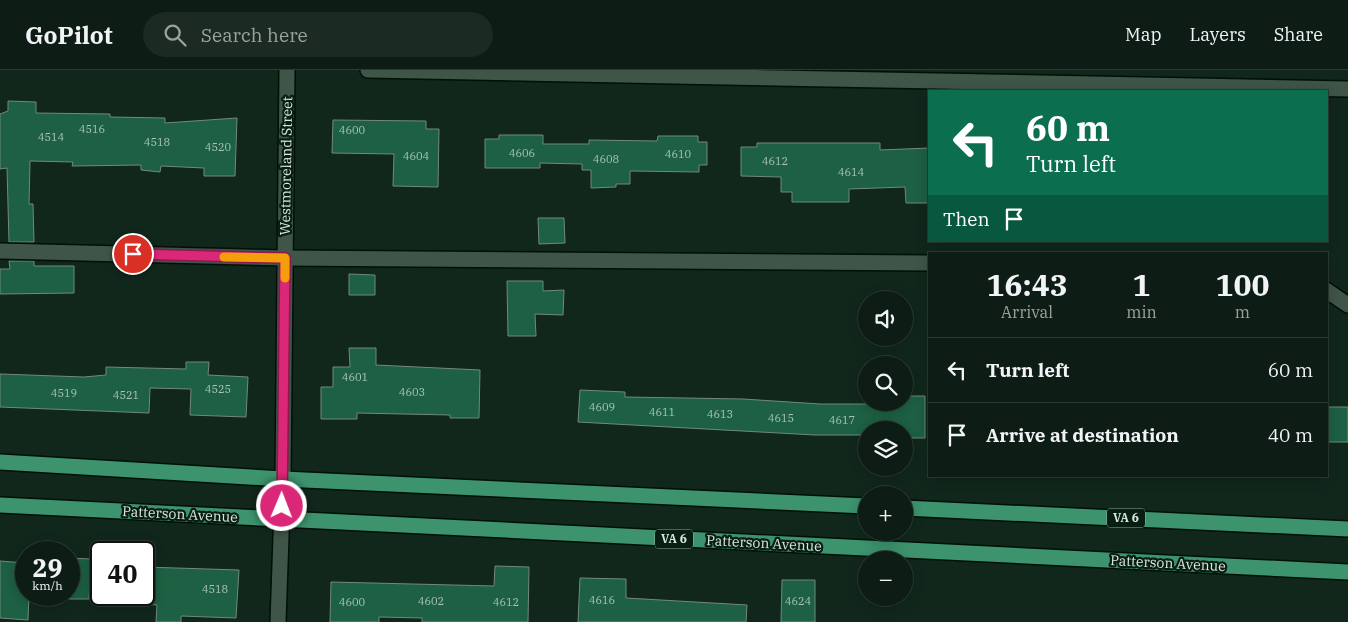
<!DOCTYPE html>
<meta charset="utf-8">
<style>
:root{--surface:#0d1d15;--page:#1b2a22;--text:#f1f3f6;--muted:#9aa2a0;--line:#2d3b34}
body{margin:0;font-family:"IBM Plex Serif",serif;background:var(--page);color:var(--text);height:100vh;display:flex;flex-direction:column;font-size:19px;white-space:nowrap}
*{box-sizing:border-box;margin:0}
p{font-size:16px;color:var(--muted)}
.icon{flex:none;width:28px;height:28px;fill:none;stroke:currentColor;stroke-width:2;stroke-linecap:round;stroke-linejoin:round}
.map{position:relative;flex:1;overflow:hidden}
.side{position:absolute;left:928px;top:182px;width:400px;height:225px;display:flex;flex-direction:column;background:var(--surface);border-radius:0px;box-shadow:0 2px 12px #0003,0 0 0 1px var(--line)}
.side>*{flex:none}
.banner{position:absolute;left:928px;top:20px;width:400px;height:152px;border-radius:0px;box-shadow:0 2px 12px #0003,0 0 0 1px var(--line);background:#0b6e4f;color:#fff;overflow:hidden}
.fabs{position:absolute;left:858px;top:221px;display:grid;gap:10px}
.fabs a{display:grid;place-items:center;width:55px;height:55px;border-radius:50%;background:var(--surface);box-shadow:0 2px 12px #0003,0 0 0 1px var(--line);font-size:25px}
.speed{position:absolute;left:15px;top:471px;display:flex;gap:10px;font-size:25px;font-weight:700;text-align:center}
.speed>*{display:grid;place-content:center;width:65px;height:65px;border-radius:50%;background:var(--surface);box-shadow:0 2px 12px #0003,0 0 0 1px var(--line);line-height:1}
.speed small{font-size:12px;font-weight:400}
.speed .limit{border:2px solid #111;border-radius:8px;background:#fff;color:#111}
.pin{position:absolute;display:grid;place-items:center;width:42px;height:42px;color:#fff;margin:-21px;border:2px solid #fff;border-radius:50%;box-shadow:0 1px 5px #0007}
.me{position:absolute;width:55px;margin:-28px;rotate:1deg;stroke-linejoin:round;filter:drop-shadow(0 0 4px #0008)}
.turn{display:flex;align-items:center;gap:18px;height:105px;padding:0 15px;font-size:22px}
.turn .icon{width:65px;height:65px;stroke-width:2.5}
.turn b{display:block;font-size:35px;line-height:42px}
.then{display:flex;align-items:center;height:48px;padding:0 15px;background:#0003;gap:10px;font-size:19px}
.eta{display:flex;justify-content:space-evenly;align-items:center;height:85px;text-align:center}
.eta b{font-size:30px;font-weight:700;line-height:35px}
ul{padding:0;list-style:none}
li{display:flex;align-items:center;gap:15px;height:65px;padding:0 15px;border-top:1px solid var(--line)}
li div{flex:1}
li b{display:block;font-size:19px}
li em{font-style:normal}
header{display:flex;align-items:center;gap:30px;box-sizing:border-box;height:70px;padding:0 25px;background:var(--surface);border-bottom:1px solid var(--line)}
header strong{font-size:24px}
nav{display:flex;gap:28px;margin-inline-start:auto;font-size:18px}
.search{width:350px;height:45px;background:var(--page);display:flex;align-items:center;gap:12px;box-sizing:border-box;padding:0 18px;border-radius:28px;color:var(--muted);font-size:19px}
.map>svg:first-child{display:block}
</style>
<header>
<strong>GoPilot</strong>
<div class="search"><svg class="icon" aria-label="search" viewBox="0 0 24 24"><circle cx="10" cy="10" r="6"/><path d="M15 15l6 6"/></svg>Search here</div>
<nav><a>Map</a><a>Layers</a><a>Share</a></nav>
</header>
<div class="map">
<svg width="1348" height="552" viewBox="0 0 1348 552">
<rect width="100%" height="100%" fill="#11271c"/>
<g fill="#1d6043" stroke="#718a7c">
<polygon points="8,31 36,32 36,43 110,44 110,47 165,48 165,53 237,48 235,106 204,106 204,98 161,96 160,102 141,100 141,95 72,96 73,92 30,91 29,134 33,134 34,172 9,172 7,98 0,99 0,44 8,41"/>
<polygon points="333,50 426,51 426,59 439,59 438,117 393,116 394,84 332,83"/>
<polygon points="499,65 543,65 543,74 589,74 589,70 657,71 658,66 698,66 698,72 707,72 707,95 699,95 699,102 630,101 630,114 616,114 616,117 591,118 591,100 582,100 582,94 540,93 540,98 485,98 485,69 499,69"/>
<polygon points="757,73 880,73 880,80 929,78 929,133 906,133 905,117 849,119 849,132 792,132 792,122 781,122 781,107 741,106 741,77 757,77"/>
<polygon points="538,148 564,148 565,173 539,174"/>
<polygon points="9,191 34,191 34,196 74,196 74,223 0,224 0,199 10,199"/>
<polygon points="349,204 375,205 375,225 349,225"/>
<polygon points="507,211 543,211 543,221 564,220 563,245 535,244 536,266 508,266"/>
<polygon points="349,278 376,278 376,295 480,300 479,348 450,348 450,345 357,343 357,349 321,349 321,317 333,317 333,297 350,297"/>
<polygon points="186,292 209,292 208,305 248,307 246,347 190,345 191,319 150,318 149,343 0,337 0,304 84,307 106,305 106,297 186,299"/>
<polygon points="580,320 625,322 625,327 743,329 820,334 904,334 904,326 925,326 925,368 904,368 904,360 866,360 866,365 815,365 578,352"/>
<rect x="1326" y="337" width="22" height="35"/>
<polygon points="69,488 91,489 89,529 69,529"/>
<polygon points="0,491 26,493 26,525 29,525 28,550 0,548"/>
<polygon points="495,496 529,497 528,552 422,552 422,548 379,547 379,552 330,552 331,512 494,516"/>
<polygon points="144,497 239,500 236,548 181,546 181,552 156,552 157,535 144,534"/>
<polygon points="580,508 626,509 626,528 747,535 746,552 578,552"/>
<polygon points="782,510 815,510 815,552 781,552"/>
</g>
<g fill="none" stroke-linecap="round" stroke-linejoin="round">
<g stroke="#001007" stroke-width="18">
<g id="minor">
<polyline points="368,0 1348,19"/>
<polyline points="0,181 285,188 929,193"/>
<polyline points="1326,220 1348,235"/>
<polyline points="278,552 283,409 287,0"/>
</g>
</g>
<g stroke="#001007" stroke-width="18">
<g id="major">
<polyline points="0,392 283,409 866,436"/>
<polyline points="0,435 1348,502"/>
<polyline points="904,438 1348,459"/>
</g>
</g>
<use href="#minor" stroke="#3e5548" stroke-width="15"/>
<use href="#major" stroke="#3c936d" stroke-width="15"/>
</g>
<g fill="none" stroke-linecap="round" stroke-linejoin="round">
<g stroke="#8e194d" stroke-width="12">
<polyline id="route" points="133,184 285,188 282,436"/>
</g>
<use href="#route" stroke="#db2777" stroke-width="9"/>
<polyline stroke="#f59e0b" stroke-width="9" points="224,187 285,188 285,208"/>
</g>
<g text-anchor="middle" stroke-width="4.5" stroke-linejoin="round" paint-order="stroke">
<g font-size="11" fill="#aac5b8">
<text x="92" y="63">4516</text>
<text x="352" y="64">4600</text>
<text x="51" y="71">4514</text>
<text x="157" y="76">4518</text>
<text x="218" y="81">4520</text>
<text x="522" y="87">4606</text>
<text x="678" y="88">4610</text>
<text x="416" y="90">4604</text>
<text x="606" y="93">4608</text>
<text x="775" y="95">4612</text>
<text x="851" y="106">4614</text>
<text x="355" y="311">4601</text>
<text x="218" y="323">4525</text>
<text x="412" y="326">4603</text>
<text x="64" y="327">4519</text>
<text x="126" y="329">4521</text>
<text x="602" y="341">4609</text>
<text x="662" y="346">4611</text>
<text x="720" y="348">4613</text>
<text x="781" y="352">4615</text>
<text x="842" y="354">4617</text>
<text x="215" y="523">4518</text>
<text x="602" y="534">4616</text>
<text x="431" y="535">4602</text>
<text x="798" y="535">4624</text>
<text x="352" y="536">4600</text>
<text x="506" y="536">4612</text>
</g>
<g fill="#081e13" stroke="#9aaba2" stroke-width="1">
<rect x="1107" y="438.5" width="38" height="19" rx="4"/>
<rect x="655" y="459.5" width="38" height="19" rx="4"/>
</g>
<g font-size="12" font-weight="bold" fill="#d9e7df">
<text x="1126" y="452">VA 6</text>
<text x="674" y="473">VA 6</text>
</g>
<g font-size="14" fill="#d9e7df" stroke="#081e13">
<text transform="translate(286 96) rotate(-89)" y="5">Westmoreland Street</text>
<text transform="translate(180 444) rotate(3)" y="5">Patterson Avenue</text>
<text transform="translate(764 473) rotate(3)" y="5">Patterson Avenue</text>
<text transform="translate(1168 493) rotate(3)" y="5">Patterson Avenue</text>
</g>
</g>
</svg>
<div class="fabs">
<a><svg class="icon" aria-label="sound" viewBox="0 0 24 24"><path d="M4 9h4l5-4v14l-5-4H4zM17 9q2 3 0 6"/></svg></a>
<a><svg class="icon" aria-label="search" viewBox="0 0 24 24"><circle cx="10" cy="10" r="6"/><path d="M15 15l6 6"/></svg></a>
<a><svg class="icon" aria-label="layers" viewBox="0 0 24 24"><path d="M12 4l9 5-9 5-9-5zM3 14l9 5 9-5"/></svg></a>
<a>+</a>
<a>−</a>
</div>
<div class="speed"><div>29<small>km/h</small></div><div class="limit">40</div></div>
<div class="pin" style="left:133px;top:184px;background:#d93025"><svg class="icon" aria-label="arrive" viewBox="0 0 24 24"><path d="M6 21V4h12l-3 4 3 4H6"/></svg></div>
<svg class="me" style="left:282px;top:436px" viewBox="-20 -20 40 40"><circle r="17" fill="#db2777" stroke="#fff" stroke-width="3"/><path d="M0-11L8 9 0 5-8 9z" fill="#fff"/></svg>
<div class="banner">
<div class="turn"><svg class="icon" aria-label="left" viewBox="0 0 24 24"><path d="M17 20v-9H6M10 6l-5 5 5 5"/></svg><div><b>60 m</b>Turn left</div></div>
<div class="then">Then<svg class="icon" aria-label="arrive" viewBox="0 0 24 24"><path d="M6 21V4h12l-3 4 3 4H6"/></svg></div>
</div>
<section class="side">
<div class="eta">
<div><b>16:43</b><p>Arrival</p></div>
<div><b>1</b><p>min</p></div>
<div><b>100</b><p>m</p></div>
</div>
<ul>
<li><svg class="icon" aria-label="left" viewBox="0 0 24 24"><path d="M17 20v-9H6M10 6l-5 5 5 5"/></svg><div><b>Turn left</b></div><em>60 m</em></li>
<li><svg class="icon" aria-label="arrive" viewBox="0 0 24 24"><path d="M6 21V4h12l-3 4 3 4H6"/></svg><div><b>Arrive at destination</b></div><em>40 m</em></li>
</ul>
</section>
</div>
